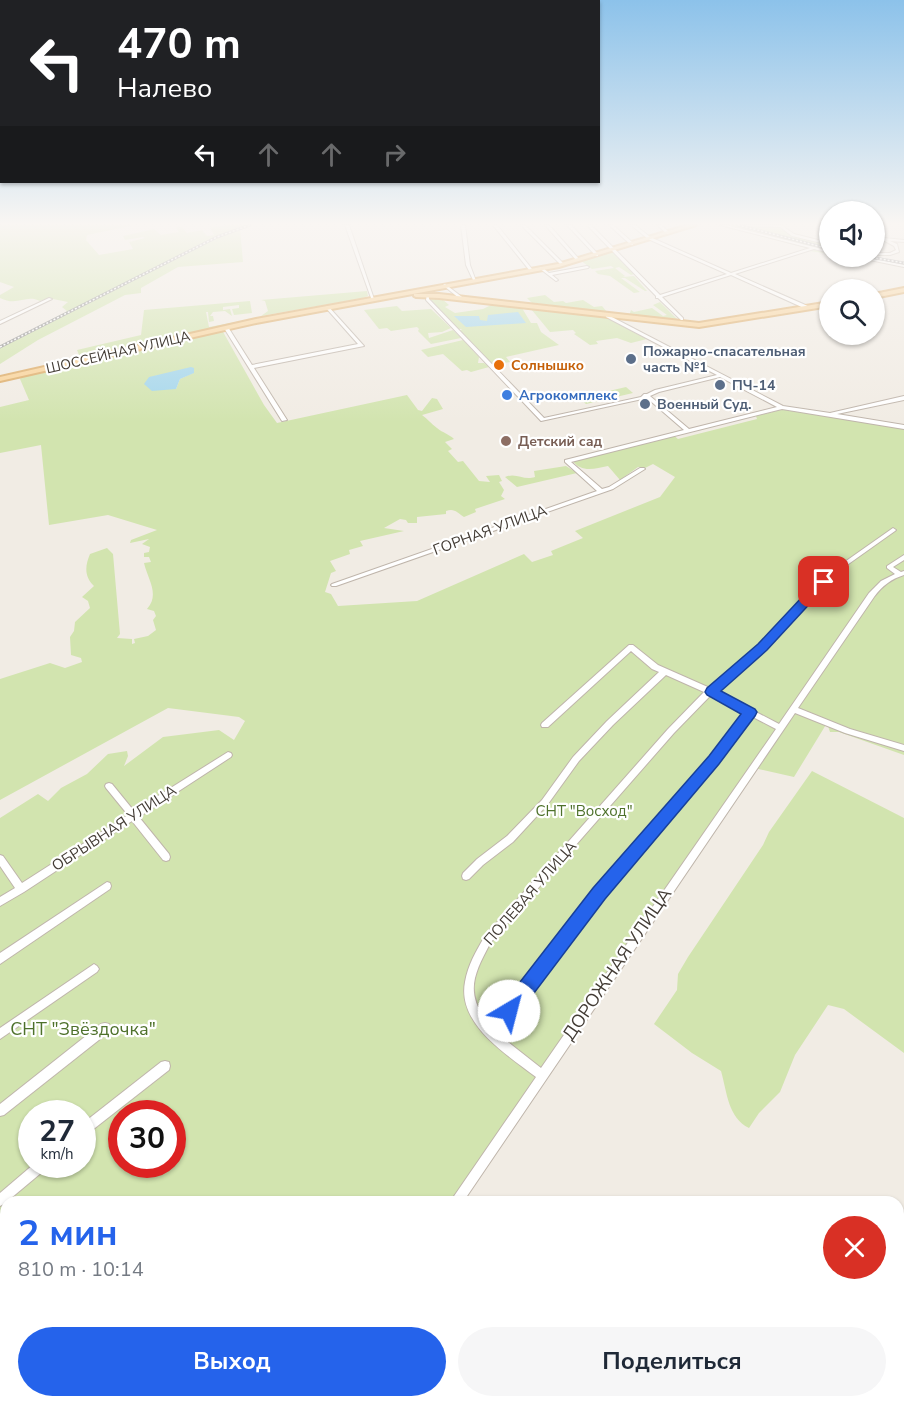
<!DOCTYPE html>
<html lang="ru">
<meta charset="utf-8">
<style>
:root{--surface:#fff;--page:#f6f6f7;--text:#1f2937;--muted:#747a83;--accent:#2563eb}
body{margin:0;font-family:"Nunito Sans",sans-serif;background:var(--page);color:var(--text);height:100vh;display:flex;flex-direction:column;font-size:22px;white-space:nowrap}
*{box-sizing:border-box;margin:0}
p{font-size:20px;color:var(--muted)}
.icon{flex:none;width:33px;height:33px;fill:none;stroke:currentColor;stroke-width:2;stroke-linecap:round;stroke-linejoin:round}
.map{position:relative;flex:1;overflow:hidden}
.sheet{position:absolute;left:0px;top:1196px;width:904px;height:212px;display:flex;flex-direction:column;background:var(--surface);border-radius:18px 18px 0 0;box-shadow:0 2px 4px #0004}
.sheet>*{flex:none}
.hud{position:absolute;left:0px;top:0px;width:600px;height:183px;box-shadow:0 2px 4px #0004;background:#202124;color:#fff;overflow:hidden}
.fabs{position:absolute;left:819px;top:201px;display:grid;gap:12px}
.fabs a{display:grid;place-items:center;width:66px;height:66px;border-radius:50%;background:var(--surface);box-shadow:0 2px 4px #0004;font-size:30px}
.speed{position:absolute;left:18px;top:1100px;display:flex;gap:12px;font-size:30px;font-weight:700;text-align:center}
.speed>*{display:grid;place-content:center;width:78px;height:78px;border-radius:50%;background:var(--surface);box-shadow:0 2px 4px #0004;line-height:1}
.speed small{font-size:15px;font-weight:400}
.speed .limit{border:9px solid #d22;background:#fff;color:#111}
.pin{position:absolute;display:grid;place-items:center;width:51px;height:51px;color:#fff;margin:-26px;border-radius:12px;box-shadow:0 3px 9px #0006}
.me{position:absolute;width:66px;margin:-33px;rotate:37deg;stroke-linejoin:round;filter:drop-shadow(0 0 4px #0008)}
.turn{display:flex;align-items:center;gap:21px;height:126px;padding:0 18px;font-size:27px}
.turn .icon{width:78px;height:78px;stroke-width:2.5}
.turn b{display:block;font-size:42px;line-height:51px}
.lanes{display:flex;align-items:center;height:57px;padding:0 18px;background:#0003;justify-content:center;gap:30px;direction:ltr}
.lanes .off{opacity:.35}
.round{display:grid;place-items:center;flex:none;width:63px;height:63px;border-radius:32px;background:var(--page)}
.head{display:flex;align-items:center;justify-content:space-between;height:102px;padding:0 18px}
h1{font-size:36px;font-weight:700;line-height:45px;color:var(--accent)}
.action{display:flex;gap:12px;margin-top:auto;padding:12px 18px}
.action a{flex:1;height:69px;border-radius:36px;background:var(--accent);color:#fff;font-size:24px;font-weight:700;line-height:69px;text-align:center}
.action a+a{background:var(--page);color:var(--text)}
.map>svg:first-child{display:block}
</style>
<div class="map">
<svg width="904" height="1406" viewBox="0 0 904 1406">
<rect width="100%" height="100%" fill="#f1ece4"/>
<g fill="#d2e4af" fill-rule="evenodd">
<path d="M0 225H135L87 235 86 240 99 255 133 249 129 242 145 238 143 237 125 240 123 236 154 229 161 235 179 232 176 227H182L187 233 202 230 207 236 214 235 210 228 227 225H248L217 237 63 315 67 311 62 307 68 302 48 298 40 301C25 294 18 307 0 298V295L14 287 0 282Z"/>
<polygon points="718,225 730,228 724,225 776,226 795,237 829,244 829,252 819,251 829,254 810,251 814,250"/>
<polygon points="240,229 243,262 178,267 141,288 141,293 125,295 38,340 0,364 0,348 217,238"/>
<polygon points="610,251 613,252 634,274 631,275 619,267 615,268 625,276 623,277 634,276 647,291 645,291 625,278 621,278 640,292 634,293 610,276 598,274 595,271 614,268 611,266 592,269 580,260"/>
<polygon points="367,291 368,296 363,298 261,316 268,311 265,301 261,300"/>
<polygon points="545,295 554,302 563,301 566,303 583,300 594,307 602,306 607,312 576,311 571,307 571,310 551,308 552,305 532,303 527,298"/>
<polygon points="432,297 445,299 442,299 449,305 445,307 455,313 483,309 491,305 522,308 531,323 537,323 541,332 559,345 506,357 510,362 493,365 460,331 462,329 458,329 430,299"/>
<polygon points="250,301 252,313 234,315 232,309 239,308 239,305 223,307 223,310 230,309 232,316 225,311 213,312 210,316 213,316 214,321 209,322 208,312 206,312 209,327 246,320 247,322 70,360 79,355 77,350 141,335 144,310"/>
<polygon points="660,302 679,321 629,316 631,310 634,312 652,308 663,316 667,315 653,305"/>
<polygon points="397,306 402,311 431,309 451,328 442,332 428,333 429,338 453,330 461,338 431,344 418,331 419,329 417,327 391,331 387,328 379,329 364,310"/>
<polygon points="531,309 605,316 647,339 631,343 617,338 596,341 598,344 590,345 574,334 576,333 573,330 550,332"/>
<path d="M222 330 264 405 277 423 407 395 418 410 422 411 432 398 437 399 443 409 422 415C428 419 431 424 437 428 443 433 449 434 454 439L445 442 452 449 448 451 458 462 463 461 479 481 490 482 486 476 499 475 502 481 499 482 504 490 501 496 505 499 475 509 476 512 464 517C457 513 455 508 446 511V514L417 517V523H408L406 520 400 519 384 528 404 531 360 541 363 546 349 550 350 554 330 561 336 571 331 573 325 592 331 594 338 606 417 601 524 554 532 562 553 555 551 551 583 538 575 531 660 497 675 477 653 464 645 468 638 467 620 480 608 466C594 469 581 473 572 460L672 434 678 439 757 419 756 416 785 409 904 427V755L839 732H830L827 723 794 777 754 768 456 1201 6 1202V1401H625L645 1406H0V818L38 794 48 801 61 788 87 774 108 754 127 751 128 756 124 766 163 737 219 730 234 740 245 721 239 717 168 708 0 800V679L50 663 65 668 82 662 81 658 71 655 70 637 74 631 75 622 90 608 88 601 82 597 94 586C84 576 85 566 90 554L107 548 113 554 120 634 117 638 132 639V644L135 643 134 639 148 636 156 630 153 620 156 616 154 611 147 609C160 594 148 580 144 563L151 562 149 557H144V553L149 552 150 547 142 544 149 539 130 543 131 540 157 530 108 515 49 525 41 445 0 453V407L29 400 20 379 22 375ZM187 368H194L193 373 180 379 176 389H150L155 376 185 370ZM32 1113H82V1164H32ZM122 1113H172V1164H122Z"/>
<polygon points="463,340 479,357 478,363 484,363 489,367 471,372 467,370 462,371 443,354 428,357 421,350"/>
<polygon points="626,387 633,393 586,404 579,398"/>
<path d="M566 466 577 473 517 487 505 477C517 472 523 481 535 477L534 471Z"/>
<path d="M812 771 904 818V1053L844 1009 828 1005 795 1055 780 1092 759 1113 749 1128C728 1118 727 1092 721 1071L692 1053 654 1024 677 990 678 974 688 957 763 845 769 832Z"/>
<polygon points="899,1295 904,1299 904,1359 899,1357"/>
</g>
<g fill="#a3d6ec">
<polygon points="518,312 526,323 466,327 454,316 479,316 480,320 487,321 488,315"/>
<polygon points="191,367 194,368 194,373 180,379 176,389 152,391 144,384 149,377"/>
</g>
<g fill="none" stroke-linecap="round" stroke-linejoin="round">
<g stroke="#bfb5ab" stroke-width="2">
<g id="minor">
<polygon points="345,225 349,225 374,299 371,298"/>
<polygon points="461,225 465,225 470,265 476,281 473,280 466,265"/>
<polygon points="493,225 497,225 532,269 532,271 530,271"/>
<polygon points="521,225 525,225 563,263 563,265 561,265"/>
<polygon points="545,225 549,225 579,259 579,261 577,261"/>
<polygon points="567,225 571,225 598,254 598,256 596,256"/>
<polygon points="587,225 591,225 660,295 727,274 648,239 631,225 635,225 650,237 731,273 810,248 720,225 726,225 830,251 830,253 814,249 735,274 810,307 810,309 806,309 731,275 662,297 683,318 683,320 681,320 658,298 656,298 656,296"/>
<polygon points="609,225 613,225 633,243 633,245 631,245"/>
<polygon points="657,225 661,225 670,233 667,234"/>
<polygon points="745,225 781,225 794,234 830,243 830,245 792,236 780,227 747,226"/>
<polygon points="821,225 825,225 830,232 830,237"/>
<polygon points="874,237 904,240 904,242 890,241 897,244 899,252 890,255 874,255 874,253 890,253 896,250 894,246 883,240 874,239"/>
<polygon points="850,256 861,256 904,265 904,267"/>
<polygon points="587,266 589,267 588,268 552,275 558,280 556,281 539,268 542,267 549,273"/>
<polygon points="445,284 462,297 462,299 460,299 444,286 443,285"/>
<path d="M427 294H429V299L544 418 641 397 644 394H647L655 390 717 375 606 317V316L608 315 783 406 830 413 904 396V400L837 414 904 425V429L782 409 571 462 602 489 609 487 640 468H644L645 469 613 489 336 586H332L331 585 332 584 597 491 565 462V460L684 430 647 398 541 421 426 300ZM720 377 777 407 689 429 650 396 659 392Z"/>
<polygon points="49,298 52,299 0,324 0,321"/>
<polygon points="328,306 364,346 254,368 287,420 282,421 224,328 228,327 252,365 358,344 326,308 326,307"/>
<path d="M893 528 896 530 895 531 833 575 764 649 716 691 779 724 869 593 881 581 895 574 887 568V566L904 555V560L893 567 901 572 904 571V575C891 579 882 586 874 597L798 708 850 729 904 745V751L845 733 795 713 463 1202H450L536 1077C507 1055 457 1024 465 982 468 965 476 951 485 936L668 729 704 692 666 675 613 725 579 761 548 804 513 842 483 865 469 879 466 880 463 879 462 876 463 873 477 859 507 836 542 800 573 757 607 721 659 672 652 669 631 651 548 727H542L541 725 542 723 629 645H633L658 665 710 688 760 645 829 573ZM711 695 745 713C683 793 614 867 552 947 532 974 508 999 492 1028 464 995 472 977 491 942L674 733ZM751 716 776 729 541 1068 499 1035 502 1030C517 1006 536 984 553 961 617 877 687 799 751 716Z"/>
<polygon points="228,752 231,753 232,755 231,757 139,817 169,854 170,857 169,860 166,861 163,860 132,821 24,892 0,906 0,897 15,888 0,866 0,855 3,856 22,883 128,815 106,788 105,786 106,784 109,783 112,784 134,811"/>
<polygon points="107,882 110,883 111,886 110,889 0,964 0,953"/>
<polygon points="94,964 97,966 99,969 97,972 0,1039 0,1028"/>
<polygon points="105,1023 109,1024 110,1028 109,1032 4,1115 0,1116 0,1104 101,1024"/>
<polygon points="165,1061 169,1062 170,1066 169,1070 86,1135 82,1136 82,1124 161,1062"/>
<polygon points="34,1164 49,1164 47,1168 4,1204 0,1206 0,1193"/>
<polygon points="0,1281 4,1283 6,1286 6,1302 0,1305"/>
<polygon points="312,1401 326,1401 323,1406 309,1406"/>
</g>
</g>
<g stroke="#ddac67" stroke-width="4">
<g id="major">
<polygon points="688,225 696,225 559,267 256,323 0,381 0,377 256,319 558,264"/>
<polygon points="904,288 904,292 874,298 874,294"/>
<polygon points="414,294 439,294 699,323 830,302 830,306 699,327 439,298 416,297 414,296"/>
</g>
</g>
<use href="#minor" fill="#fff" fill-rule="evenodd"/>
<use href="#major" fill="#f9d296" fill-rule="evenodd"/>
<g stroke="#949494" stroke-width="3">
<g id="rail">
<polyline points="738,225 830,249"/>
<polyline points="864,256 904,263"/>
<polyline points="0,347 217,237 250,225"/>
</g>
</g>
<use href="#rail" stroke="#fff" stroke-width="1.5" stroke-dasharray="2" stroke-linecap="butt"/>
</g>
<linearGradient id="sky" x2="0" y2="1"><stop stop-color="#8cc2ea"/><stop offset="0.53" stop-color="#f9f6f3"/><stop offset="1" stop-color="#f9f6f3" stop-opacity="0"/></linearGradient>
<rect width="904" height="422" fill="url(#sky)"/>
<polygon fill="#2563eb" stroke="#184099" stroke-width="1.5" points="824,578 830,582 828,584 767,650 721,691 755,709 757,712 755,716 719,764 605,899 516,1017 509,1020 503,1017 500,1011 503,1004 593,888 709,756 741,714 707,695 705,692 707,688 758,644 819,579"/>
<g fill="#5c6f8a" stroke="#fff" stroke-width="2">
<circle cx="631" cy="359" r="6"/>
<circle cx="720" cy="385" r="6"/>
<circle cx="645" cy="404" r="6"/>
</g>
<circle fill="#e8710a" stroke="#fff" stroke-width="2" cx="499" cy="365" r="6"/>
<circle fill="#3f7fe0" stroke="#fff" stroke-width="2" cx="507" cy="395" r="6"/>
<circle fill="#8d6e63" stroke="#fff" stroke-width="2" cx="506" cy="441" r="6"/>
<g text-anchor="middle" stroke-width="4.5" stroke-linejoin="round" paint-order="stroke">
<g font-size="14" font-weight="bold" fill="#4e5e75" stroke="#fff" text-anchor="start">
<text x="643" y="356">Пожарно-спасательная<tspan x="643" dy="16">часть №1</tspan></text>
<text x="732" y="390">ПЧ-14</text>
<text x="657" y="409">Военный Суд.</text>
</g>
<g font-size="14" fill="#433c35" stroke="#fff">
<text transform="translate(118 352) rotate(-13)" y="5">ШОССЕЙНАЯ УЛИЦА</text>
</g>
<g font-size="14" font-weight="bold" fill="#c56008" stroke="#fff" text-anchor="start">
<text x="511" y="370">Солнышко</text>
</g>
<g font-size="14" font-weight="bold" fill="#366cbe" stroke="#fff" text-anchor="start">
<text x="519" y="400">Агрокомплекс</text>
</g>
<g font-size="14" font-weight="bold" fill="#785e54" stroke="#fff" text-anchor="start">
<text x="518" y="446">Детский сад</text>
</g>
<g font-size="15" fill="#433c35" stroke="#fff">
<text transform="translate(490 530) rotate(-20)" y="5">ГОРНАЯ УЛИЦА</text>
<text transform="translate(114 828) rotate(-33)" y="5">ОБРЫВНАЯ УЛИЦА</text>
<text transform="translate(530 893) rotate(-49)" y="5">ПОЛЕВАЯ УЛИЦА</text>
</g>
<g font-size="15" fill="#4e712b" stroke="#fff">
<text x="584" y="816">СНТ "Восход"</text>
</g>
<g font-size="18" fill="#433c35" stroke="#fff">
<text transform="translate(617 964) rotate(-56)" y="6">ДОРОЖНАЯ УЛИЦА</text>
</g>
<g font-size="18" fill="#4e712b" stroke="#fff">
<text x="83" y="1035">СНТ "Звёздочка"</text>
</g>
</g>
</svg>
<div class="fabs">
<a><svg class="icon" aria-label="sound" viewBox="0 0 24 24"><path d="M4 9h4l5-4v14l-5-4H4zM17 9q2 3 0 6"/></svg></a>
<a><svg class="icon" aria-label="search" viewBox="0 0 24 24"><circle cx="10" cy="10" r="6"/><path d="M15 15l6 6"/></svg></a>
</div>
<div class="speed"><div>27<small>km/h</small></div><div class="limit">30</div></div>
<div class="pin" style="left:824px;top:582px;background:#d93025"><svg class="icon" aria-label="arrive" viewBox="0 0 24 24"><path d="M6 21V4h12l-3 4 3 4H6"/></svg></div>
<svg class="me" style="left:509px;top:1011px" viewBox="-20 -20 40 40"><circle r="19" fill="#fff"/><path d="M0-13L10 11 0 6-10 11z" fill="#2563eb"/></svg>
<div class="hud">
<div class="turn"><svg class="icon" aria-label="left" viewBox="0 0 24 24"><path d="M17 20v-9H6M10 6l-5 5 5 5"/></svg><div><b>470 m</b>Налево</div></div>
<div class="lanes"><svg class="icon" aria-label="left" viewBox="0 0 24 24"><path d="M17 20v-9H6M10 6l-5 5 5 5"/></svg><svg class="icon off" aria-label="ahead" viewBox="0 0 24 24"><path d="M12 20V5M6 11l6-6 6 6"/></svg><svg class="icon off" aria-label="ahead" viewBox="0 0 24 24"><path d="M12 20V5M6 11l6-6 6 6"/></svg><svg class="icon off" aria-label="right" viewBox="0 0 24 24"><path d="M7 20v-9h11M14 6l5 5-5 5"/></svg></div>
</div>
<section class="sheet">
<div class="head"><div><h1>2 мин</h1><p>810 m · 10:14</p></div><a class="round" style="background:#d93025;color:#fff"><svg class="icon" aria-label="close" viewBox="0 0 24 24"><path d="M6 6l12 12M18 6L6 18"/></svg></a></div>
<div class="action"><a>Выход</a><a>Поделиться</a></div>
</section>
</div>
